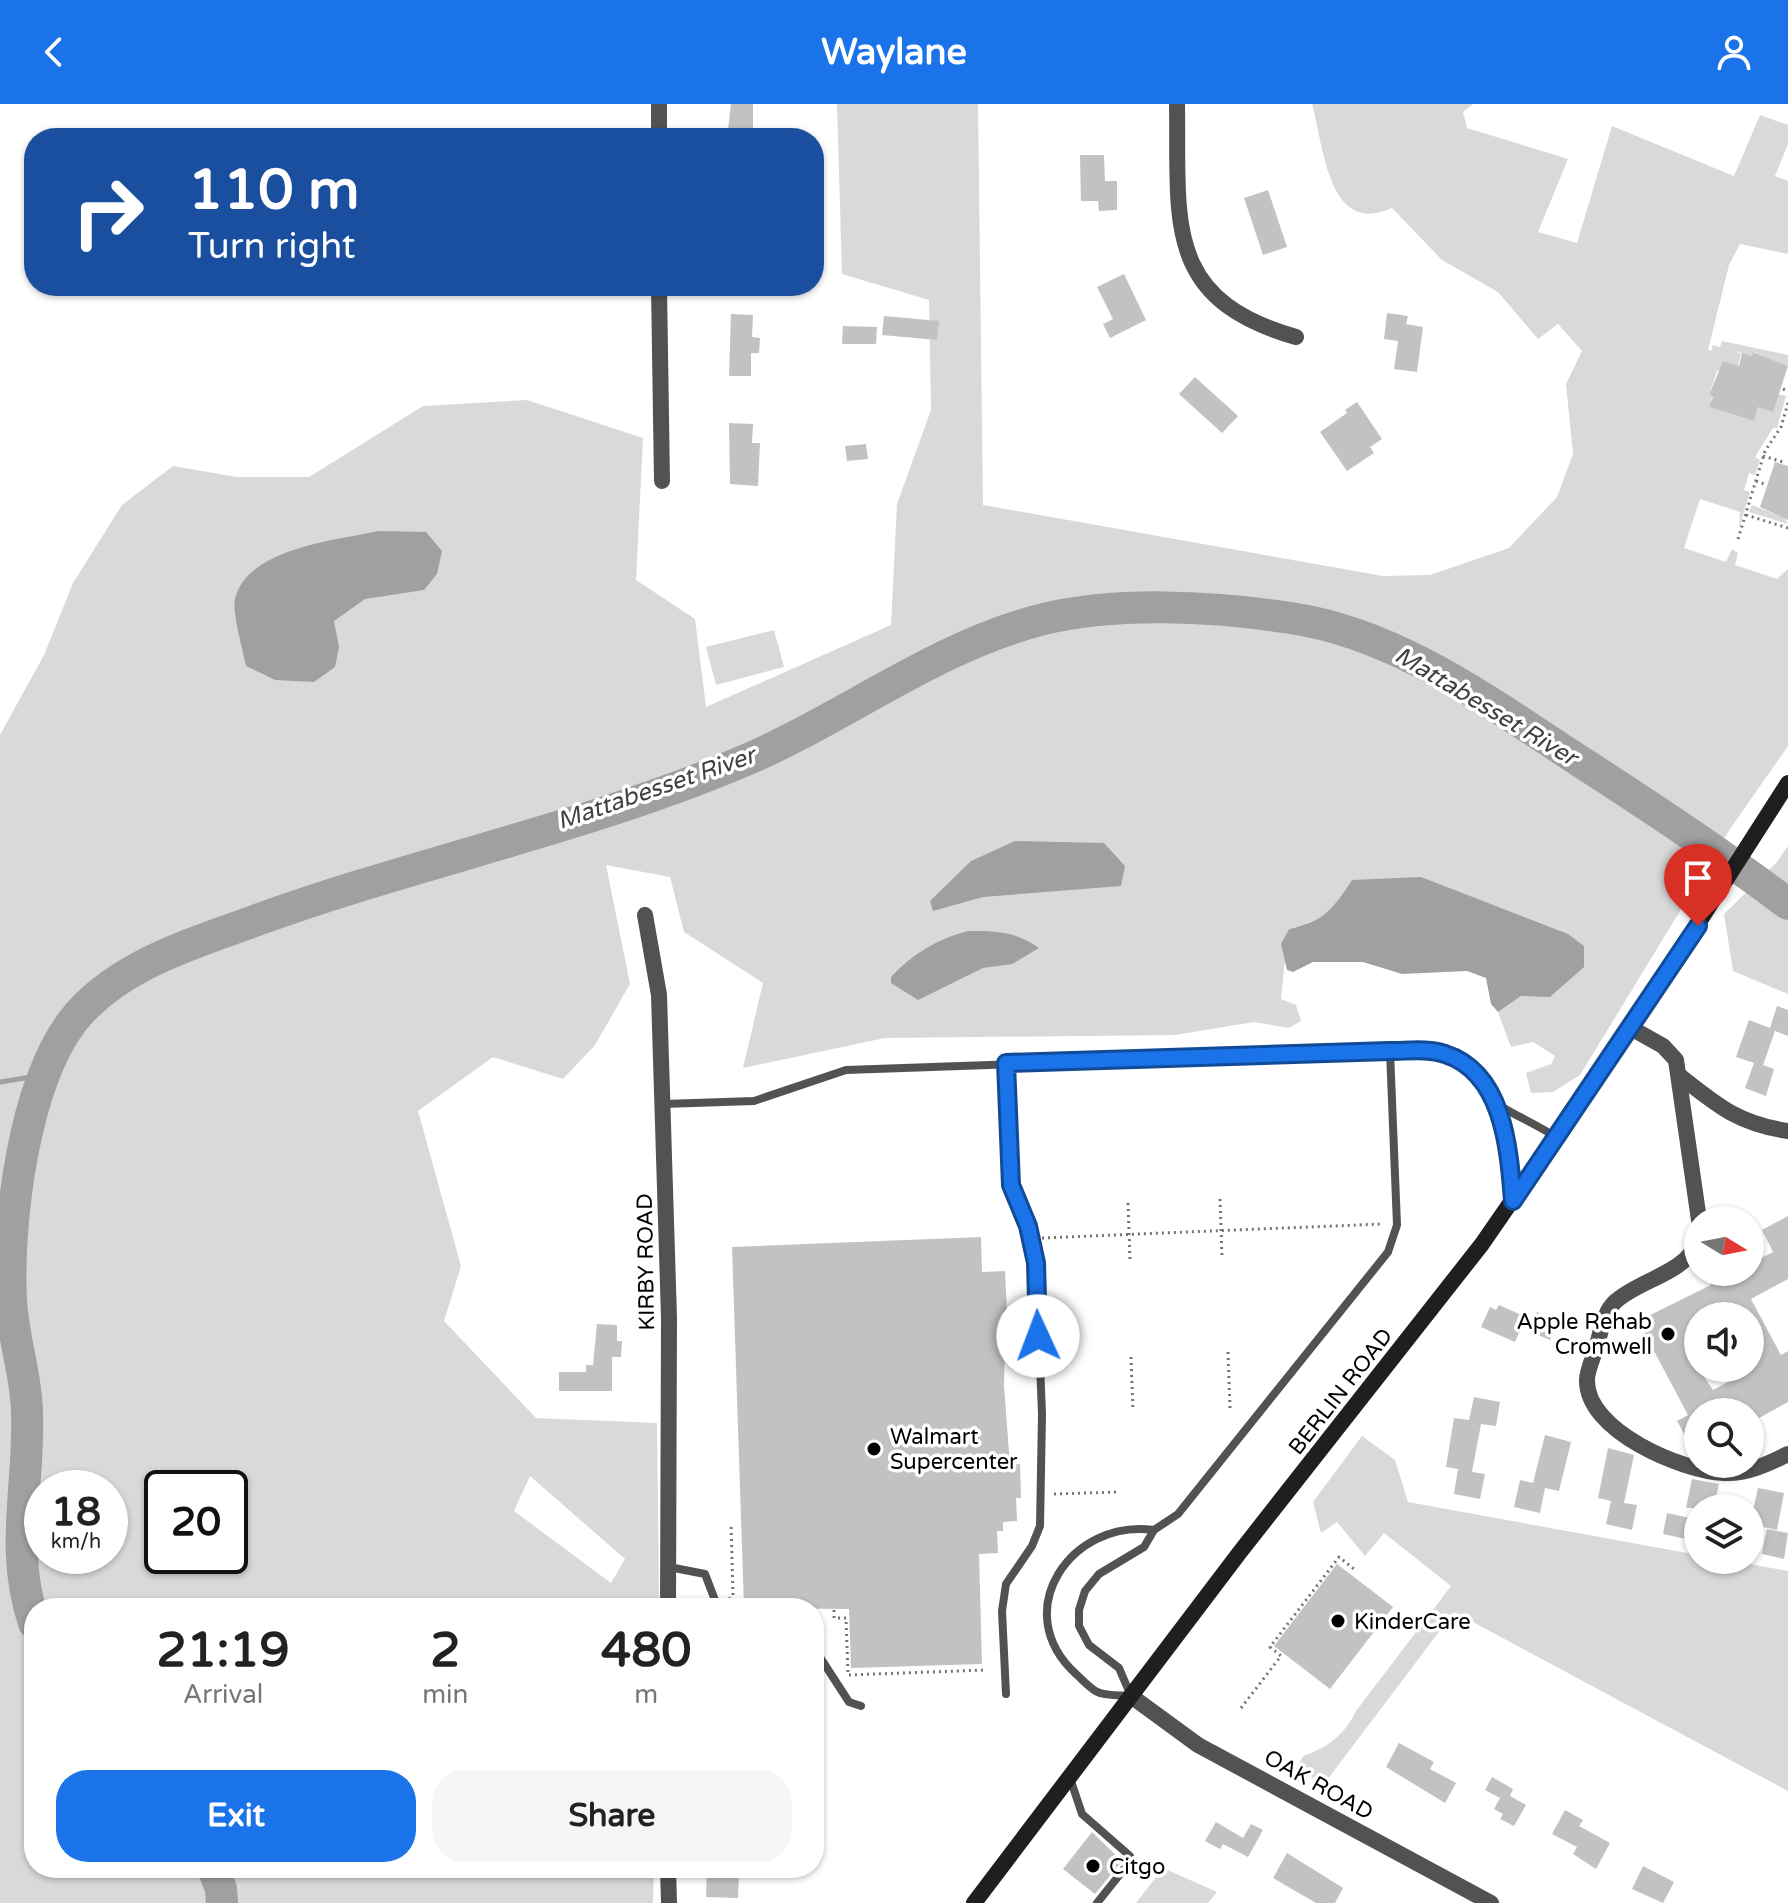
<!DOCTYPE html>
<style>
:root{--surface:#fff;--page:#f6f6f6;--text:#222;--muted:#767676;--accent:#1a73e8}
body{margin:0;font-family:"Varela Round",sans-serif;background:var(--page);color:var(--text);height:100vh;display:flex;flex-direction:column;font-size:30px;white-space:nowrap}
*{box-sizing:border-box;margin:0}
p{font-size:26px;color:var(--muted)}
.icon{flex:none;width:44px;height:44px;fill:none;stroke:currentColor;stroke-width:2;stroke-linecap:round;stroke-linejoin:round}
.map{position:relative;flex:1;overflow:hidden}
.panel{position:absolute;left:24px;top:1494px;width:800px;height:280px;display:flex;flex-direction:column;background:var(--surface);border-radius:32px;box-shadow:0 2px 6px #0004}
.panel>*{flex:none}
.hud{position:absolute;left:24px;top:24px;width:800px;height:168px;border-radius:32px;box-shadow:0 2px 6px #0004;background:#1a4fa0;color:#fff;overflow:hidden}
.needle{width:52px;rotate:100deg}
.controls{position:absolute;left:1684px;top:1102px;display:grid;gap:16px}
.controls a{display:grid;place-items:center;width:80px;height:80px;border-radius:50%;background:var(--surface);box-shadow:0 2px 6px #0004;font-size:40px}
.speed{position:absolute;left:24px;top:1366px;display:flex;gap:16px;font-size:40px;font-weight:700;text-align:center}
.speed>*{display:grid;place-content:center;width:104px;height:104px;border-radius:50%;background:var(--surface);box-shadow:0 2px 6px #0004;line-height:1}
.speed small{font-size:20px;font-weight:400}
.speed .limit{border:4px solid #111;border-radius:12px;background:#fff;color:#111}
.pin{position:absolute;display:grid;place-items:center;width:68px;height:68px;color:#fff;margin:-82px -34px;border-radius:50% 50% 50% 0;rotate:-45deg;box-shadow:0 0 8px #0007}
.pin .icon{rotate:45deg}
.me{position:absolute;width:88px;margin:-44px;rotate:358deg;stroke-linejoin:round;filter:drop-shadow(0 0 6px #0008)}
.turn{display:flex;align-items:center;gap:28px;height:168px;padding:0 32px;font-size:36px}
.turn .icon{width:104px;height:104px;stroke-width:2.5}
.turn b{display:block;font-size:56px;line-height:68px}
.eta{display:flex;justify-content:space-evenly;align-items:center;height:136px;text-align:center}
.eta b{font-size:48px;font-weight:700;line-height:56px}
.primary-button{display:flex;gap:16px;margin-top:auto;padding:16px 32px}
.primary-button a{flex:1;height:92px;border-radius:32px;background:var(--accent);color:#fff;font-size:32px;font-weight:700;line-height:92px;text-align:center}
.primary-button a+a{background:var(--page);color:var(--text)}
header{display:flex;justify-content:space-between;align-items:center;height:104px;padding:0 32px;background:var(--accent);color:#fff;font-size:36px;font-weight:700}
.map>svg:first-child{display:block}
</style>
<header><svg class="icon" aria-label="back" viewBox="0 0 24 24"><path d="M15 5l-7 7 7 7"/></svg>Waylane<svg class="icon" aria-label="person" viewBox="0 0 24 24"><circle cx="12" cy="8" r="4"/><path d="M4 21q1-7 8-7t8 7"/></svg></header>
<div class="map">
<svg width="1788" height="1799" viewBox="0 0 1788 1799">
<rect width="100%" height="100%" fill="#fff"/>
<g fill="#d9d9d9" fill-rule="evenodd">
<path d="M837 0H978L983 401 1383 472 1430 471 1509 444 1557 393 1573 350 1566 280 1582 247 1558 220 1538 235 1498 188 1442 156 1392 104C1328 133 1324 43 1312 0H1473L1463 8 1467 24 1568 55 1538 128 1577 139 1612 22 1734 72 1760 11 1788 21V40L1775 72 1788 77V150L1740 140 1729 161 1708 246 1711 247 1713 241 1720 243 1722 237 1788 251V262L1754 248 1752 252 1735 247 1741 250 1738 262 1717 267 1709 291 1712 293 1710 303 1754 317 1758 303 1778 290 1786 292 1777 324H1773L1755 353 1760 356 1755 371 1749 369 1744 386 1750 388 1739 424 1740 408 1700 395 1684 444 1726 458 1732 445 1738 449 1735 461 1777 475 1788 465V642L1730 725 1580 971 1553 988 1531 989 1526 969 1551 960 1555 952 1533 938 1511 943 1498 908 1521 892 1352 776C1332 806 1324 817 1288 825L1281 895 1296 901 1301 917 1289 924 1254 918 1175 931 885 934 743 964 763 879 684 828 670 773 606 761 630 880 595 941 563 975 493 953 418 1007 461 1162 444 1217 536 1314 657 1319 659 1497 546 1504H34V1764H654L653 1799H0V631L44 551 73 479 122 401 173 362 237 373H309L423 302 527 296 643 334 636 476 695 515 706 603 891 521 897 400 931 306 929 196 842 170ZM530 1372 625 1455 611 1479 514 1407ZM42 1384H110V1452H42ZM162 1384H230V1452H162Z"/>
<polygon points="1752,401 1785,414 1788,420 1749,408"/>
<polygon points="774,526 784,563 716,581 706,543"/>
<polygon points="1788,742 1788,890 1733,867 1724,810 1777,758"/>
<path d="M1362 1332 1395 1356 1408 1398 1698 1451V1456H1727L1788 1467V1687L1454 1508 1324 1680 1297 1664 1303 1652C1328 1644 1345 1630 1356 1607L1451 1482 1384 1429 1365 1452 1337 1418 1321 1429 1313 1398Z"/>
<polygon points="1163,1764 1217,1788 1208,1799 1136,1799"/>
</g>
<g fill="#a0a0a0">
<path d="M379 427 426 428 442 447 437 470 424 486 365 495 334 517 339 543 335 563 314 578 275 576 246 562C243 546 232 509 235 495 247 444 337 436 379 427Z"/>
<polygon points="1015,737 1104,739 1125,762 1121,782 983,793 933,807 930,797 971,757"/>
<path d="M1421 773 1568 830 1584 842V863L1550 893 1521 892 1498 908 1491 900 1486 874 1467 867 1402 870 1363 858H1313L1293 868 1287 866 1281 840 1289 825C1324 817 1332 806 1352 776Z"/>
<path d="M968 827C996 827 1015 827 1039 844L1012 860 983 864 918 896 891 879V873C912 850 937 835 968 827Z"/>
</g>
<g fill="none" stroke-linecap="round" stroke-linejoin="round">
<polyline stroke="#a0a0a0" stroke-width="5" points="0,978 43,971"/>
<g stroke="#a0a0a0" stroke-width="32">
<path d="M34 1519C9 1444 30 1382 27 1307 26 1270 13 1234 11 1196 7 1117 24 982 72 918 116 861 192 840 257 816 414 759 580 725 734 661 838 619 931 544 1040 516 1115 497 1214 502 1290 514 1397 529 1492 600 1581 658 1651 703 1721 749 1788 800"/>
<polyline points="213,1764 221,1785 222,1799"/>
</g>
</g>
<g fill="#c2c2c2" fill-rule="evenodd">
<polygon points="731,0 753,0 753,34 727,34"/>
<polygon points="1080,51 1104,51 1105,77 1117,77 1117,106 1099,107 1098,97 1081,97"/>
<polygon points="1268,86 1287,143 1263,151 1244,94"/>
<polygon points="1124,170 1146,216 1110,234 1103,220 1113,215 1097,183"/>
<polygon points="1387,209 1408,212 1406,220 1423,223 1417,268 1394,265 1398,237 1384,235"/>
<polygon points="731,210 753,211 752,233 760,234 759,249 751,249 751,272 729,272"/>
<polygon points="884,212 939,217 937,236 882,231"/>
<polygon points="843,222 877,223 876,240 842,240"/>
<polygon points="1753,248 1788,262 1773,308 1758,303 1754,317 1709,303 1713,293 1709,291 1723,257 1739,262 1742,249 1752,252"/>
<polygon points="1195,273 1238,312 1222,329 1179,290"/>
<polygon points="1357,298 1382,335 1370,343 1374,349 1347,367 1320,328 1347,309 1345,306"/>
<polygon points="729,319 753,320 752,339 760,339 758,382 730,380"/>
<polygon points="866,340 868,355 847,357 845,342"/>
<polygon points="1775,358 1788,362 1788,416 1760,403"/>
<polygon points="1777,902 1788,906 1788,932 1775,927 1763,961 1774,965 1766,992 1745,984 1754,959 1736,953 1749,916 1770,924"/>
<path d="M1788 1112V1175L1751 1195 1781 1251 1788 1247V1298L1750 1319V1308H1698L1696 1352 1677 1317 1688 1311 1638 1217 1711 1181 1708 1176 1722 1168H1750V1160L1773 1148 1762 1126ZM1698 1212H1750V1266L1713 1286 1698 1264 1685 1234 1698 1226Z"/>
<polygon points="981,1133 982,1168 1005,1167 1007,1208 1016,1208 1017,1240 1005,1240 1004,1282 1010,1361 1020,1360 1021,1394 1016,1394 1017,1417 1003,1418 1003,1427 997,1427 998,1449 979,1450 982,1560 851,1564 849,1505 744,1504 732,1143"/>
<polygon points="1499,1201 1526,1213 1515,1238 1481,1223 1490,1203 1496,1206"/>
<polygon points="1537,1208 1558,1217 1550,1236 1529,1227"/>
<polygon points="597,1220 617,1221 617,1237 622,1237 621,1253 612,1253 612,1287 559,1287 559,1268 586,1268 586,1261 593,1261"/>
<polygon points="1474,1293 1500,1298 1496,1322 1481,1320 1472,1368 1485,1370 1480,1395 1454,1390 1458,1365 1446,1363 1454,1314 1469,1316"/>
<polygon points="1545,1331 1571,1338 1559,1387 1545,1384 1540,1409 1514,1403 1520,1376 1533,1379"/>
<polygon points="1608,1344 1634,1351 1624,1399 1637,1401 1632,1426 1606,1420 1611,1397 1598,1394"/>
<polygon points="1692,1375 1719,1380 1714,1404 1686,1404"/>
<polygon points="1758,1384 1784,1389 1777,1426 1750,1420"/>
<polygon points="1667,1409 1690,1414 1686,1435 1663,1430"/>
<polygon points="1767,1425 1788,1429 1784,1455 1762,1450"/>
<polygon points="1337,1460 1393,1503 1330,1585 1274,1542"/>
<polygon points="1399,1639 1434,1658 1430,1665 1456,1679 1445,1699 1386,1663"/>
<polygon points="1492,1673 1513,1685 1510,1692 1526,1701 1514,1722 1500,1715 1503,1710 1494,1705 1500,1694 1485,1686"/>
<polygon points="1565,1706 1583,1716 1579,1722 1610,1739 1596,1765 1573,1750 1577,1743 1552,1730"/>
<polygon points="1216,1718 1243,1734 1251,1720 1263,1726 1248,1753 1223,1740 1220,1745 1205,1737"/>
<polygon points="1092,1728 1122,1757 1095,1790 1063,1765"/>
<polygon points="1287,1749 1343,1784 1335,1799 1316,1799 1273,1774"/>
<polygon points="1643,1762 1674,1778 1663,1799 1632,1785"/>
<polygon points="707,1768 739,1769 738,1794 706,1793"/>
</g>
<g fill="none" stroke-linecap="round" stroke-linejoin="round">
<g stroke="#747474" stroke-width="3" stroke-dasharray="2 4" stroke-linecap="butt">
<polyline points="1783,285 1788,287"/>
<polyline points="1763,352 1783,358"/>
<polyline points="1756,377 1767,381"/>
<polyline points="1746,411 1788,424"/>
<polyline points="1738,435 1765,347 1781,323 1788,299"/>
<polyline points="1220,1095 1222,1153"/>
<polyline points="1128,1099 1130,1156"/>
<polyline points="1042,1134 1382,1120"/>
<polyline points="1228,1248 1230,1304"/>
<polyline points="1131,1253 1133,1307"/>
<polyline points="1054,1390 1118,1388"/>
<polyline points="729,1495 733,1492 731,1419"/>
<polyline points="834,1506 834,1514 846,1514 848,1571 985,1566"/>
<polyline points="1241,1604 1281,1552 1270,1543 1339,1453 1354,1465"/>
</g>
<g stroke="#525252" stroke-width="8">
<polyline points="1006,959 1011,1081 1028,1122 1036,1159 1042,1310 1040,1422 1032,1442 1006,1480 1002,1507 1006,1590"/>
<path d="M663 1000 754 997 846 966 1430 946C1477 955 1472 985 1502 1003 1520 1014 1538 1021 1557 1034"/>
<polyline points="1500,1002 1513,1092"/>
<path d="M1154 1426C1072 1414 1007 1507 1076 1570 1083 1576 1092 1587 1100 1589 1110 1592 1121 1591 1131 1592L1119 1564 1089 1541 1079 1522V1506L1085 1487 1099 1470 1144 1443 1154 1426 1178 1410 1388 1148 1397 1121 1390 947"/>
<polyline points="669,1463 705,1470 718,1504"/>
<polyline points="814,1544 849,1598 861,1602"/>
<polyline points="1070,1674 1082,1710 1130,1752 1129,1759 1097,1799"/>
</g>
<g stroke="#525252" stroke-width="16">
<path d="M1177 0C1179 116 1162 195 1296 233"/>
<polyline points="659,34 659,0"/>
<polyline points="659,182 662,377"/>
<polyline points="645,811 659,891 669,1214 668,1504"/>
<polyline points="1631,924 1663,942 1676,956 1699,1116"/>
<path d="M1680 972C1718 1002 1739 1020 1788 1027"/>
<path d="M1698 1138C1684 1170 1641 1175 1616 1197 1604 1207 1601 1227 1597 1241 1594 1252 1587 1266 1587 1276 1586 1327 1682 1367 1724 1369 1747 1370 1768 1360 1788 1350"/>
<polyline points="1131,1592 1198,1641 1491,1799"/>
<polyline points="668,1764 669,1799"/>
</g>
<polyline stroke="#1f1f1f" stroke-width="16" points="974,1799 1240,1448 1482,1140 1631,924 1788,679"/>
</g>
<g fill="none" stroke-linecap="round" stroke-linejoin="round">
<g stroke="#114b97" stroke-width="20">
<path id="route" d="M1038 1232 1036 1159 1028 1122 1011 1081 1006 959 1390 947C1408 947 1428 944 1445 950 1504 969 1509 1046 1513 1097L1698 822"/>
</g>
<use href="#route" stroke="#1a73e8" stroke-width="14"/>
</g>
<g fill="#000" stroke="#fff" stroke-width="3">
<circle cx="1668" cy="1230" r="8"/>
<circle cx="874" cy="1345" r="8"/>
<circle cx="1338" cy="1517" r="8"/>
<circle cx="1093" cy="1762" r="8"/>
</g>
<g text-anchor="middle" stroke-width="7" stroke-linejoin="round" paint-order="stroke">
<g font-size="22" fill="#000" stroke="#fff">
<text transform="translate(645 1158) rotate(-91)" y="8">KIRBY ROAD</text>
<text transform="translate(1340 1287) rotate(-52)" y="8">BERLIN ROAD</text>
<text transform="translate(1319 1680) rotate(29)" y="8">OAK ROAD</text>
</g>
<g font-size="22" fill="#000" stroke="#fff" text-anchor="start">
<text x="1652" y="1225" text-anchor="end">Apple Rehab<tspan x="1652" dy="25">Cromwell</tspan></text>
<text x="890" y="1340">Walmart<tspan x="890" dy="25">Supercenter</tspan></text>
<text x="1354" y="1525">KinderCare</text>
<text x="1109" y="1770">Citgo</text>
</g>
<g font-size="24" font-style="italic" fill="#414141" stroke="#fff">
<text transform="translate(1486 602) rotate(31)" y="8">Mattabesset River</text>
<text transform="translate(656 684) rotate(-19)" y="8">Mattabesset River</text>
</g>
</g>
</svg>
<div class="controls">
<a><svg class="needle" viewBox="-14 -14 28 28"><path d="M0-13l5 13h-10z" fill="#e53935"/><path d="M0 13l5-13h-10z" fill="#767676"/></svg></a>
<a><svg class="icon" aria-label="sound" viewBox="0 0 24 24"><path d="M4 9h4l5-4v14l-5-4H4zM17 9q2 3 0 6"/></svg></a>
<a><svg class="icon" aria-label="search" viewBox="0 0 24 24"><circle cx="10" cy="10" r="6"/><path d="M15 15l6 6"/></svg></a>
<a><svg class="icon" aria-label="layers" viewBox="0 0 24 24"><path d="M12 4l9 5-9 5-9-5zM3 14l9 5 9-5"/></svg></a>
</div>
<div class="speed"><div>18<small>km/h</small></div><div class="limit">20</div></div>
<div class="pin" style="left:1698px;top:822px;background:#d93025"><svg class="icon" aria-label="arrive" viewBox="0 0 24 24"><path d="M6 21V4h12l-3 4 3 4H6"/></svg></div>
<svg class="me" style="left:1038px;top:1232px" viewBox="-20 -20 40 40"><circle r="19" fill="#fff"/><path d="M0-13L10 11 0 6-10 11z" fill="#1a73e8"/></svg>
<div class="hud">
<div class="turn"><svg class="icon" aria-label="right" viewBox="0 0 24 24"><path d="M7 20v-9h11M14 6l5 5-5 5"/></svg><div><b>110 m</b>Turn right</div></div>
</div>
<section class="panel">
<div class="eta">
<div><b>21:19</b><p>Arrival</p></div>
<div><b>2</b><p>min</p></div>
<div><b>480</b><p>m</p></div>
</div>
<div class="primary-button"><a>Exit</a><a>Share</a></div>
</section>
</div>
